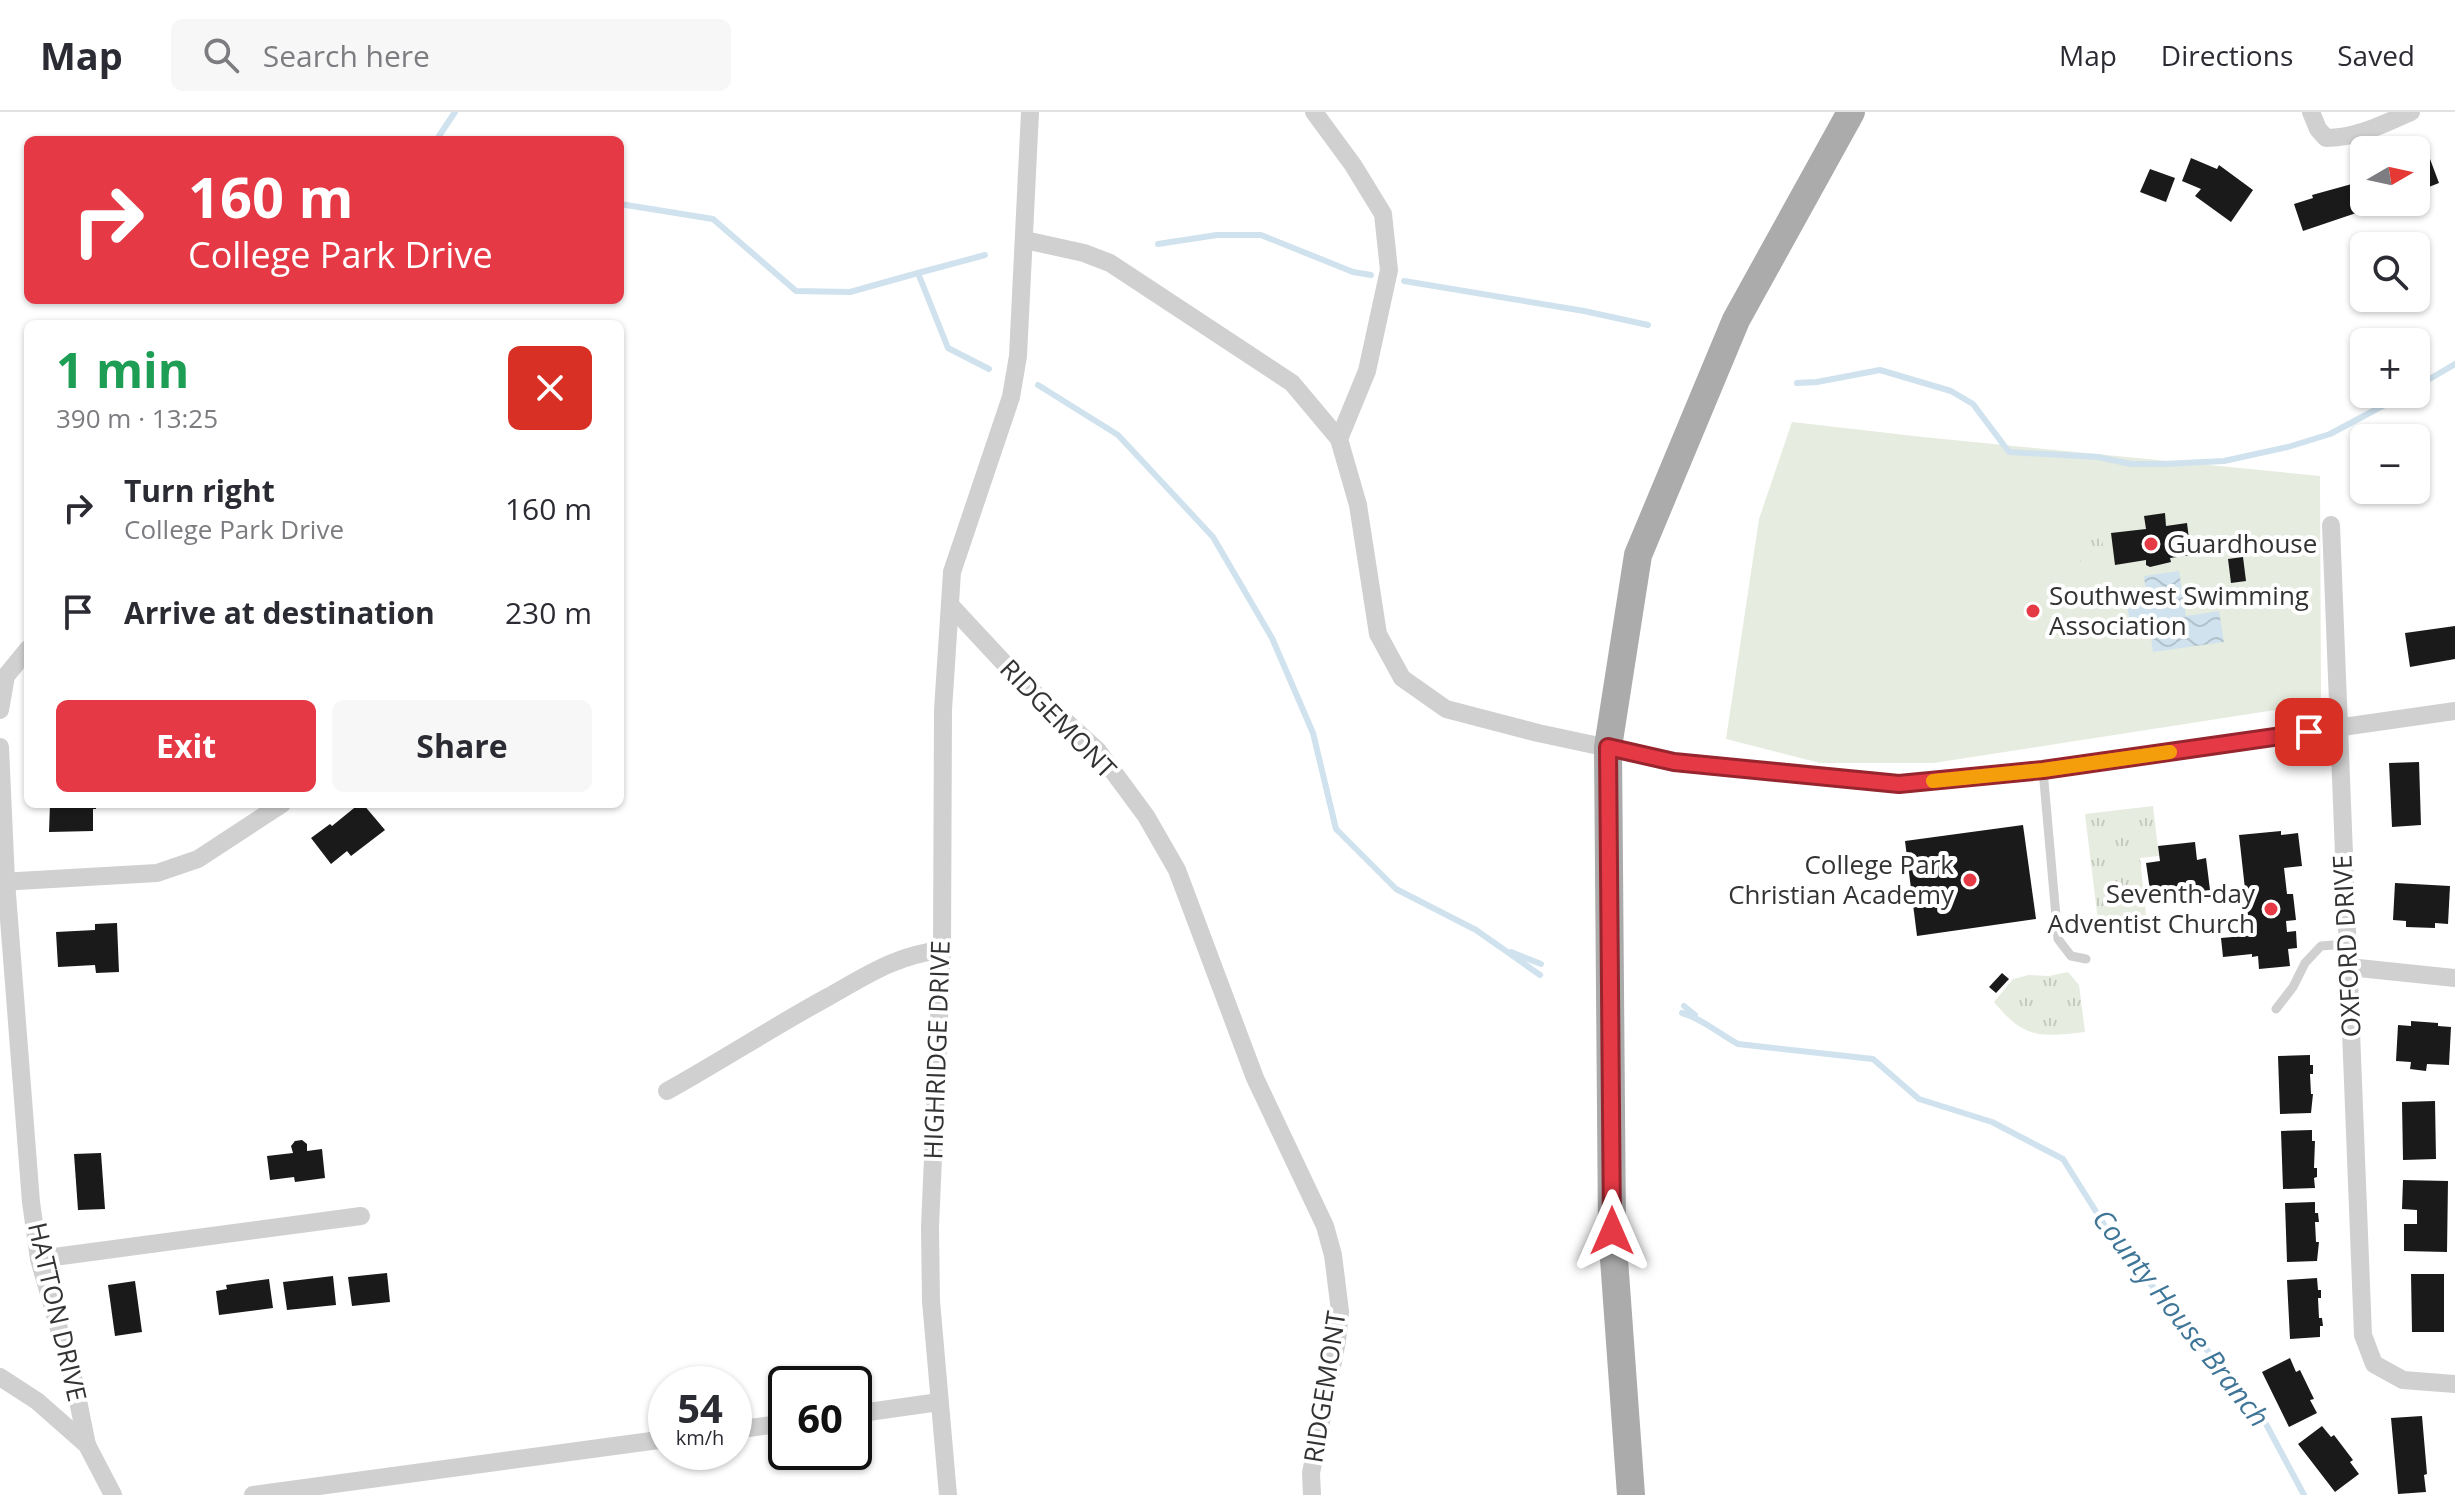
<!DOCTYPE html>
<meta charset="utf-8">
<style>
:root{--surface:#fff;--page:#f7f7f7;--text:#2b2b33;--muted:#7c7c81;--line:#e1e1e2;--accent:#e63946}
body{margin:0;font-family:"Open Sans",sans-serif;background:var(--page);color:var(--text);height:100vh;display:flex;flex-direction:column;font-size:30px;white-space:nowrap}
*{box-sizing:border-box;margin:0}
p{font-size:26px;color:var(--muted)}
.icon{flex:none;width:44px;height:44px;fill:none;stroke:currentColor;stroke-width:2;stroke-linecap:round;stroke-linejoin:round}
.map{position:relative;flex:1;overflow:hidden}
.side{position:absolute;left:24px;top:208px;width:600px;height:488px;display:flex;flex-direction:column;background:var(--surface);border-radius:12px;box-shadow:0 2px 6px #0004}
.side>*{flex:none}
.hud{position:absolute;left:24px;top:24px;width:600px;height:168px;border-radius:12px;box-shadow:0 2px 6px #0004;background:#e63946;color:#fff;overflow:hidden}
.needle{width:52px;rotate:81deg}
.buttons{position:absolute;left:2350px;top:24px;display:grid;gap:16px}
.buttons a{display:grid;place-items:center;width:80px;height:80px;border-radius:12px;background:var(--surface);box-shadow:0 2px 6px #0004;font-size:40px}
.speed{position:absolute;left:648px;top:1254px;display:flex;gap:16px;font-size:40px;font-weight:700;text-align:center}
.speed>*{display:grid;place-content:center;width:104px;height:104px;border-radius:50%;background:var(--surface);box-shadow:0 2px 6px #0004;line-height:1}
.speed small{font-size:20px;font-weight:400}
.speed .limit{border:4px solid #111;border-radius:12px;background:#fff;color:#111}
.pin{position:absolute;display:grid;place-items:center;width:68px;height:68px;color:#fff;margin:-34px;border-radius:16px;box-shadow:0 4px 12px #0006}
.me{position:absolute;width:88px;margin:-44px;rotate:0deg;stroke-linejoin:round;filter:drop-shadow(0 0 6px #0008)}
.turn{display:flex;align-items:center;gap:28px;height:168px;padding:0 32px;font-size:36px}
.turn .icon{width:104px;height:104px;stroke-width:2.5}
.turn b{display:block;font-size:56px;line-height:68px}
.round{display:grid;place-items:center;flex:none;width:84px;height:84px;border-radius:12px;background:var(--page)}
.summary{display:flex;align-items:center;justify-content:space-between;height:136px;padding:0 32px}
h1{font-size:48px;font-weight:700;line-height:60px;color:#1e9e55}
.action{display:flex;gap:16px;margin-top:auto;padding:16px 32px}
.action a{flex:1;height:92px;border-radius:12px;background:var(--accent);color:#fff;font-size:32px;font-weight:700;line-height:92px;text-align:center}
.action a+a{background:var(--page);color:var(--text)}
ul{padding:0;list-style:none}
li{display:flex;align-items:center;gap:24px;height:104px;padding:0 32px}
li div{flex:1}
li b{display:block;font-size:30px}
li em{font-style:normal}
header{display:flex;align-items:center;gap:48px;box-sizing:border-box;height:112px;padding:0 40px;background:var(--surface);border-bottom:2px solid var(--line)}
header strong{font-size:38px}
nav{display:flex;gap:44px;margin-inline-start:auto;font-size:28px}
.search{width:560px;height:72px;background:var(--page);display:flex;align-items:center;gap:20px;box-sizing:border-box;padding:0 28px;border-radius:12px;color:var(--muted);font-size:30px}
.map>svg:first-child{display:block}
</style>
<header>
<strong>Map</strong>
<div class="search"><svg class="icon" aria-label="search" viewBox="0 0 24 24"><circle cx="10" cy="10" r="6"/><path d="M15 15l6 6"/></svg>Search here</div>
<nav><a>Map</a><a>Directions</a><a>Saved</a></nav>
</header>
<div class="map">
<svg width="2455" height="1383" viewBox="0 0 2455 1383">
<defs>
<pattern id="park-tufts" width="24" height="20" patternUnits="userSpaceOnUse" patternTransform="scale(2)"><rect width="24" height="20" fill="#e6ecdf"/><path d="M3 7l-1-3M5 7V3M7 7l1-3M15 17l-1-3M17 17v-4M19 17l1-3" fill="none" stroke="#c6cbc0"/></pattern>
<pattern id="water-waves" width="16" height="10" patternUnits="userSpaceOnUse" patternTransform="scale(2)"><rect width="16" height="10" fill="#cfe2ee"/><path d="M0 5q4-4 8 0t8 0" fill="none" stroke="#b2c2cd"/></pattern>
</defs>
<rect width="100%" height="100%" fill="#fff"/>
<polygon fill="#e6ecdf" points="1792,310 1923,325 2320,364 2321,591 1933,651 1820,651 1726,627 1759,407"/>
<g fill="url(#park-tufts)">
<polygon points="2102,426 2105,449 2081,452 2077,430"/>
<polygon points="2153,694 2159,744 2140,746 2146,803 2098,809 2085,702"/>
<path d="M2068 860 2079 873 2085 920C2040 925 2024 927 1994 890L2013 867 2029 863 2049 864Z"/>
</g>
<polygon fill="url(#water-waves)" points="2179,459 2186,504 2219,499 2224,530 2153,540 2150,517 2131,519 2127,491 2147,488 2144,464"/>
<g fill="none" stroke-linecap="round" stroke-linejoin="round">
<g stroke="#cfe2ee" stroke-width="6">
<polyline points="444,28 439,24 455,0"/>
<polyline points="620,92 713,107 796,179 850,180 918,161 948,236 989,257"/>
<polyline points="1158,132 1217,123 1261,123 1353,160 1371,163"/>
<polyline points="918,161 985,143"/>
<polyline points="1404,169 1584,199 1648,213"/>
<polyline points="1797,271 1817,270 1880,258 1951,279 1973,292 2009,340 2098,345 2131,352 2164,352 2224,349 2288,335 2330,322 2405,282"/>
<polyline points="1038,273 1118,323 1213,425 1272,526 1313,621 1336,717 1396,777 1476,818 1540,863"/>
<polyline points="2416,275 2455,252"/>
<polyline points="1511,840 1541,852"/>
<polyline points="1684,894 1695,903"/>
<path d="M1682 901C1703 907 1719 922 1738 932L1873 947 1919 987 1992 1010 2063 1047 2117 1133 2226 1260 2266 1312 2304 1383"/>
</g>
</g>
<g fill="#1a1a1a">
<polygon points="2427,39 2439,71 2416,80 2416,43"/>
<polygon points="2191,46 2217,57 2219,53 2253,78 2231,110 2195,84 2201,77 2182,69"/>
<polygon points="2150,57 2175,66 2166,90 2140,80"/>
<polygon points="2359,70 2364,90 2368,97 2303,119 2294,92 2313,86 2312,83"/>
<polygon points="2165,401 2166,414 2187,411 2191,443 2170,446 2171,450 2150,455 2146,453 2146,448 2115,453 2111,421 2146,417 2144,404"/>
<polygon points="2243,445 2246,469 2231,471 2228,447"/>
<polygon points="2455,514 2455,547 2410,555 2405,521"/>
<polygon points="2419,650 2421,713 2392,715 2389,651"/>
<polygon points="50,692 96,692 96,697 93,697 93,719 49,720"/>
<polygon points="359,692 363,692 385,718 351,744 347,739 331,752 311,726 330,712 332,714"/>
<polygon points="2023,713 2036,807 1917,824 1905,729"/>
<polygon points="2281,719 2281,723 2298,721 2302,754 2284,756 2287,782 2293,782 2296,808 2286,809 2287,820 2296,819 2297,836 2288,837 2290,854 2259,857 2258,844 2252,845 2252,842 2223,845 2221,826 2255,823 2254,813 2249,813 2239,723"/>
<polygon points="2195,730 2197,748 2206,746 2210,778 2151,785 2146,751 2160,749 2158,734"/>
<polygon points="2395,771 2450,774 2448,812 2435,811 2435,816 2406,815 2406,809 2393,808"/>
<polygon points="117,811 119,860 96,861 95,853 58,855 56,820 95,818 95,812"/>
<polygon points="2002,861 2009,867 1996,881 1989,875"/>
<polygon points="2411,909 2438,911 2438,914 2451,915 2449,953 2427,952 2426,959 2410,957 2411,950 2396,949 2398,913 2411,914"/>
<polygon points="2310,943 2310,953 2313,953 2313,962 2310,962 2311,982 2313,982 2311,1001 2280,1002 2278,944"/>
<polygon points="2435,989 2436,1047 2403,1048 2402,990"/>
<polygon points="2312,1018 2312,1029 2315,1029 2314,1056 2317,1056 2317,1065 2314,1066 2315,1076 2283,1077 2281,1019"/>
<polygon points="302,1028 307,1032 307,1039 322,1037 325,1066 295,1070 294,1065 270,1068 267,1044 293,1041 291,1034 295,1029"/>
<polygon points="101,1041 105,1097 78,1098 74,1042"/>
<polygon points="2403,1068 2448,1069 2447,1140 2404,1139 2404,1112 2417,1112 2417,1098 2402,1097"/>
<polygon points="2315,1090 2315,1101 2318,1101 2319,1110 2315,1110 2316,1130 2319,1130 2317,1149 2287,1150 2285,1091"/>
<polygon points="387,1161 390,1190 352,1194 348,1165"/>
<polygon points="2411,1162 2444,1162 2444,1220 2412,1220"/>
<polygon points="333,1164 336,1193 287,1198 283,1170"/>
<polygon points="2317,1166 2318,1178 2321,1178 2321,1186 2318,1186 2319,1206 2322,1206 2323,1214 2320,1214 2320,1225 2290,1227 2287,1168"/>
<polygon points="269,1167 273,1196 219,1203 216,1179 227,1177 226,1173"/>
<polygon points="135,1169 142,1220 115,1224 108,1173"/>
<polygon points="2290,1246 2296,1260 2300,1258 2314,1287 2310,1288 2317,1301 2289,1315 2262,1260"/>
<polygon points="2422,1304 2427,1362 2424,1363 2426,1380 2398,1382 2391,1306"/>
<polygon points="2322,1314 2331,1325 2334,1323 2353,1348 2350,1350 2359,1362 2335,1380 2298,1332"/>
</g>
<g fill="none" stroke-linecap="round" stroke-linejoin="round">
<g stroke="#d0d0d0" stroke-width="9">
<polyline points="2043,658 2058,827 2071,844 2086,847"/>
<polyline points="2276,897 2293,875 2305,851 2321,834 2346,832"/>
</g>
<g stroke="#d0d0d0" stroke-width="18">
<polyline points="1314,0 1353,53 1383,102 1389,158 1367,259 1339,327"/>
<path d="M2311 0 2318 17 2326 26C2357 26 2383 12 2411 0"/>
<polyline points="1025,128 1084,141 1110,151 1292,271 1339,327 1358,393 1378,522 1402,566 1446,597 1538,621 1674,650 1899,672 2043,658 2455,599"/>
<polyline points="2331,413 2363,1223 2374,1252 2403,1268 2455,1272"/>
<polyline points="950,493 1019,567 1098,639 1146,704 1177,758 1255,966 1325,1114 1333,1143 1340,1199 1337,1229 1311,1361 1312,1383"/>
<polyline points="0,598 6,564 28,537"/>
<polyline points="0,635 6,769 31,1090 39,1147 74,1269 87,1333"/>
<polyline points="0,770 157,761 198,747 282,692"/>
<polyline points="2349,855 2455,866"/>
<path d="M667 979C721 949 773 915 828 885 867 863 896 843 942 838"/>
<polyline points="39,1147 361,1104"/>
<polyline points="0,1265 37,1289 87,1333 113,1383"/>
<polyline points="854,1302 939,1290"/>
<polyline points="734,1318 786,1311"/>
<polyline points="253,1383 666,1327"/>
<polyline points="948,1383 931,1189 930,1115 942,838 943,598 952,460 1011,285 1018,244 1030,0"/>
</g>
<polyline stroke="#ababab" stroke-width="28" points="1631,1383 1612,1119 1608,635 1638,443 1736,208 1851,0"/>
</g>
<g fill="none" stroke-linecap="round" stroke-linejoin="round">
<g stroke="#96252e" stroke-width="20">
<polyline id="route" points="1612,1119 1608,635 1674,650 1899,672 2043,658 2309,620"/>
</g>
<use href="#route" stroke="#e63946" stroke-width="14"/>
<polyline stroke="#f59e0b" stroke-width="14" points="1933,669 2043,658 2170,640"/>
</g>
<g fill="#e63946" stroke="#fff" stroke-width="3">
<circle cx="2151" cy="432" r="8"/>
<circle cx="2033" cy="499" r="8"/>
<circle cx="1970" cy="768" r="8"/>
<circle cx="2271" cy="797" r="8"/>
</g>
<g text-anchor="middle" stroke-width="8" stroke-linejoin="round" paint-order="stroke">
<g font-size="26" fill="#333" stroke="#fff" text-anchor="start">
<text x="2167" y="441">Guardhouse</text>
<text x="2049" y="493">Southwest Swimming<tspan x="2049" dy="30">Association</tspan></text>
<text x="1954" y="762" text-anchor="end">College Park<tspan x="1954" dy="30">Christian Academy</tspan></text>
<text x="2255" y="791" text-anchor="end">Seventh-day<tspan x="2255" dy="30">Adventist Church</tspan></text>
</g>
<g font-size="26" fill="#333" stroke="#fff">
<text transform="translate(1058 607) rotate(46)" y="9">RIDGEMONT</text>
<text transform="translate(2347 834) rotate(-93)" y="9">OXFORD DRIVE</text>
<text transform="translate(937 938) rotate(-88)" y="9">HIGHRIDGE DRIVE</text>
<text transform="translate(57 1200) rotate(77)" y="9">HATTON DRIVE</text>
<text transform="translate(1325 1275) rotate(-81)" y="9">RIDGEMONT</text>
</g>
<g font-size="28" font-style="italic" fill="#3f7597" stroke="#fff">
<text transform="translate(2181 1206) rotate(52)" y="10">County House Branch</text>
</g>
</g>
</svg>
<div class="buttons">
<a><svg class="needle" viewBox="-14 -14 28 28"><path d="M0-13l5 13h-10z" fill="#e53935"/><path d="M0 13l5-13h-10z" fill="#7c7c81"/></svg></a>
<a><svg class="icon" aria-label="search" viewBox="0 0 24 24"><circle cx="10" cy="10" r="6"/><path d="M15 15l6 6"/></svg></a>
<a>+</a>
<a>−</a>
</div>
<div class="speed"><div>54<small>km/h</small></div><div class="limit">60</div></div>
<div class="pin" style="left:2309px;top:620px;background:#d93025"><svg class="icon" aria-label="arrive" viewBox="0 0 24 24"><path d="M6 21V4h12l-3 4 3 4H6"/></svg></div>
<svg class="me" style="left:1612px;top:1119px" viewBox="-20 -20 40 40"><path d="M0-17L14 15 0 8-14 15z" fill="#e63946" stroke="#fff" stroke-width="4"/></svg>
<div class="hud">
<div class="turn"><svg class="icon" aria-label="right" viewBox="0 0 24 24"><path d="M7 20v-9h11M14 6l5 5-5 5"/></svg><div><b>160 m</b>College Park Drive</div></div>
</div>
<section class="side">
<div class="summary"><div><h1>1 min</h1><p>390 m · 13:25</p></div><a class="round" style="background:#d93025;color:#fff"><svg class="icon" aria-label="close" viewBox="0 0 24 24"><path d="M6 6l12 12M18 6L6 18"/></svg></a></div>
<ul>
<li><svg class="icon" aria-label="right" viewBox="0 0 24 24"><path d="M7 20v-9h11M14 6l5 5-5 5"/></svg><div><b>Turn right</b><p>College Park Drive</p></div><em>160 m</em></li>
<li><svg class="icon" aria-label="arrive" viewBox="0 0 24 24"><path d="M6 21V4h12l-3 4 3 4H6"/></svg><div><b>Arrive at destination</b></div><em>230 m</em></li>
</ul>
<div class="action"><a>Exit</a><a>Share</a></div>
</section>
</div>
